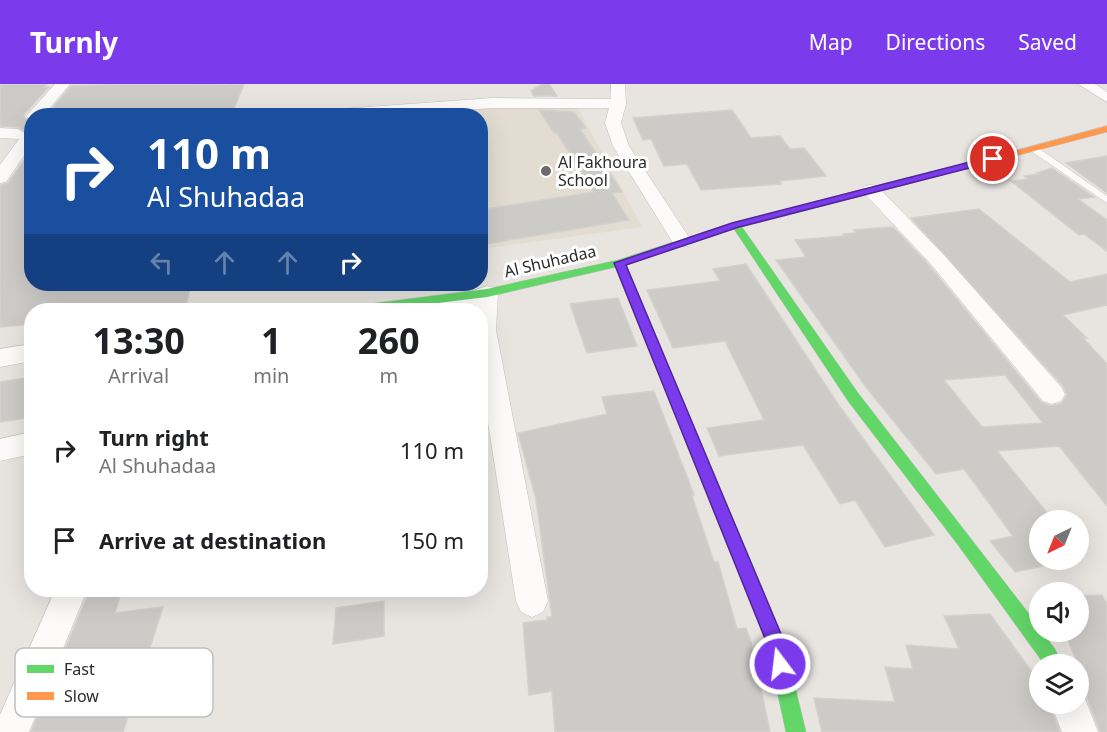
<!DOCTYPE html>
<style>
:root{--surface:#fff;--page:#f6f6f6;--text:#202124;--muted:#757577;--accent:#7c3aed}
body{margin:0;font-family:"Noto Sans",sans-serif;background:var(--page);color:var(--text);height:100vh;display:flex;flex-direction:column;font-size:22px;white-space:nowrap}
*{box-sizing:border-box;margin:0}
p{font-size:20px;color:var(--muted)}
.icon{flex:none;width:33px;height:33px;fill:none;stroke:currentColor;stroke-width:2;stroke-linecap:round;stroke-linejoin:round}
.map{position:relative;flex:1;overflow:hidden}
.drawer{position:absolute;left:24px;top:219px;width:464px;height:294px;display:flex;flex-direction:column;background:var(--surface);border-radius:24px;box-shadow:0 6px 24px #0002}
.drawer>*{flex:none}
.guide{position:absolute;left:24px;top:24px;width:464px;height:183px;border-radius:24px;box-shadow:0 6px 24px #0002;background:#1a4fa0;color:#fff;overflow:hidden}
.needle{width:39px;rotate:223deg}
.controls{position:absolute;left:1029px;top:426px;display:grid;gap:12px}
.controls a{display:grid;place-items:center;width:60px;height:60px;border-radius:50%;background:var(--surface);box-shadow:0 6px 24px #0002;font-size:30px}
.pin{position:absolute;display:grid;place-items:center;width:51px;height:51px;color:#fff;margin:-26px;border:3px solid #fff;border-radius:50%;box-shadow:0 2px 6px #0007}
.me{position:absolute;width:66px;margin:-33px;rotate:345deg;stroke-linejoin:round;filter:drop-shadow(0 0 4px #0008)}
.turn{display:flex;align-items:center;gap:21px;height:126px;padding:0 24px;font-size:27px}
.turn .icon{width:78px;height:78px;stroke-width:2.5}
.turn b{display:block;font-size:42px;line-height:51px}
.lanes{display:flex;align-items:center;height:57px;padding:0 24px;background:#0003;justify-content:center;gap:30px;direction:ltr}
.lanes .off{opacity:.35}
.eta{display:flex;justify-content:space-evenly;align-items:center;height:102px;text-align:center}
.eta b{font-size:36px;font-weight:700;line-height:42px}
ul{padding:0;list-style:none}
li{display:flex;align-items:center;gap:18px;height:90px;padding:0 24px}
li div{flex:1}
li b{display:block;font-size:22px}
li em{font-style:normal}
header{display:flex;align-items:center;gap:36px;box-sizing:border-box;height:84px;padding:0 30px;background:var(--accent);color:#fff}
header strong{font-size:28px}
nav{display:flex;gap:33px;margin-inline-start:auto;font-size:21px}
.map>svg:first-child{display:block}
</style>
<header>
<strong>Turnly</strong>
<nav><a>Map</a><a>Directions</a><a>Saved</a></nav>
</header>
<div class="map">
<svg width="1107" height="648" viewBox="0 0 1107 648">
<rect width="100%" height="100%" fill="#e8e5e1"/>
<polygon fill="#e2ddd0" points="576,20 642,143 480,165 480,32 415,32 414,29"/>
<g fill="#cdcbc8" stroke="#d3d1cd" stroke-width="1.5" fill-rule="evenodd">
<polygon points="0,0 47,0 44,3 49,3 24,30 24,34 32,38 32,45 25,47 18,43 0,42"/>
<polygon points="130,0 227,1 244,0 231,32 46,32 71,2"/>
<polygon points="542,0 549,0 557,12 534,12 531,7"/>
<polygon points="539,26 574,28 586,44 580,45 622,108 612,109 629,136 480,161 480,126 594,108 557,49 554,49"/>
<polygon points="732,26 751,54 780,52 790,65 804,64 826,92 780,97 781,100 701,106 687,80 664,82 651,55 643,56 633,34"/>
<polygon points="32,65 32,200 191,200 185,226 32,226 32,240 0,243 0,101 8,99"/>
<polygon points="1107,72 1107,109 1066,79"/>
<polygon points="1052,84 1094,113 1078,115 1107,136 1107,167 1084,150 1079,151 1011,97 1028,95 1024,92 1039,90 1037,89"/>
<path d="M979 125 1070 198 1107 190V221L1063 231 1087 254H1083L1107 280V422L1059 362 997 367 1053 436H1040V476H1073L1015 488 990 457 1013 452 964 385 936 390 866 303 776 176 806 173 795 156 845 152 843 150 856 149 854 146 893 143 928 180 1041 318 1051 322 1062 319 1067 311 1063 302 911 134ZM1005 291 1043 339 982 343 944 296Z"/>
<polygon points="746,180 840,323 934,451 885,463 855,416 840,420 803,361 719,372 707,344 764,336 725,257 673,264 647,206 720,197 713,185"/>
<polygon points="618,214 637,262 587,269 570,220"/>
<polygon points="32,293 32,333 0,338 0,298"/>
<polygon points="654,307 694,411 692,412 714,478 718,478 737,545 746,544 751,558 770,648 555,648 552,607 529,611 523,539 547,536 547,533 552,533 536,415 518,349 607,330 602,313"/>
<polygon points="122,506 115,529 163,523 123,648 31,648 88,510"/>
<polygon points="1102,511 1107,520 1107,648 1100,648 1084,606 1078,604 1078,580 1067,554 1061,548 1078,548 1078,512"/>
<polygon points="384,517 384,552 333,560 336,524"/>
<polygon points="990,530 1040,599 1040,620 1049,620 1060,648 822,648 814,614 895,618 885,583 913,585 906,561 959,565 944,532"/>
</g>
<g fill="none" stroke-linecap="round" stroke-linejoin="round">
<g stroke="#c2c1c1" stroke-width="1">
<polygon id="lane" points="1031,63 1037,63 1107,112 1107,119 1031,67"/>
</g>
<g stroke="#c2c1c1" stroke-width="1">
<g id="street">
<polygon points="55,0 70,0 43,32 32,32 32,36 29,35 26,32 29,29"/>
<polygon points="611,0 625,0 626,20 621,39 629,62 692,158 689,162 675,162 613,62 605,39 609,24 493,24 383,32 305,32 312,27 493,14 611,15"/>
<polygon points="1078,0 1095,0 1107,8 1107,18"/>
<polygon points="0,44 18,45 25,49 32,47 32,60 6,98 0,99 0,81 19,55 0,54"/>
<polygon points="871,101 877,102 944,171 1061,303 1065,310 1061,317 1052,320 1043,317 930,179 865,110 862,106 865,102"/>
<polygon points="487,202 495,204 498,209 496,246 548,517 543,528 532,533 521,528 516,517 480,287 480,226 475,226 475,221 462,226 430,226 433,221"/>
<polygon points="32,260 32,277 0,283 0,265"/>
<polygon points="32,348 32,370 0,377 0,355"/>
<polygon points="55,506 87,506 29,648 0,648 0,631"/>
<polygon points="1078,606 1082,607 1098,648 1062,648 1051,620 1078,620"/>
</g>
</g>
<g stroke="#c2c1c1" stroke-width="1">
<polygon id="fast" points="908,94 913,97 911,99 742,143 858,309 1040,544 1040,548 1042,548 1055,565 1062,580 1044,580 958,461 848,317 734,145 626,181 784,557 806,648 786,648 766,557 616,183 487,213 380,226 347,226 353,222 487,205 618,176 732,139"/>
</g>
<g stroke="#c2c1c1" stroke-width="1">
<polygon id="slow" points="1107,42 1107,48 908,100 903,97"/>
</g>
<use href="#lane" fill="#fcfbfa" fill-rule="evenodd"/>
<use href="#street" fill="#fcfbfa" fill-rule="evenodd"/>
<use href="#fast" fill="#63d668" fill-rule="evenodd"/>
<use href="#slow" fill="#ff974d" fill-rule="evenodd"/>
</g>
<polygon fill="#7c3aed" stroke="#51269a" stroke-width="1.5" points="993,72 997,73 997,77 739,143 626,181 784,557 790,580 787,587 780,589 774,587 766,557 614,179 732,139"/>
<circle fill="#6d6c6b" stroke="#fff" stroke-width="2" cx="546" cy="87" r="6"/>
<g text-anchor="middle" stroke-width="6" stroke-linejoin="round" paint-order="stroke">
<g font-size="16" fill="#2b2b2b" stroke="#fff" text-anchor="start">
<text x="558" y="84">Al Fakhoura<tspan x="558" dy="18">School</tspan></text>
</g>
<g font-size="16" fill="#2b2b2b" stroke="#fff">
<text transform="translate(550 177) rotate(-13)" y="6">Al Shuhadaa</text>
</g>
</g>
<rect x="15" y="564" width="198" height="69" rx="9" fill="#fff" stroke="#bfbfbf" stroke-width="1.5"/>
<rect x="27" y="581" width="27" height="8" fill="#63d668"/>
<rect x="27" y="608" width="27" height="8" fill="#ff974d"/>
<g font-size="16" fill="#2b2b2b">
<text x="64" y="591">Fast</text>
<text x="64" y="618">Slow</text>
</g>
</svg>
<div class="controls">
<a><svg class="needle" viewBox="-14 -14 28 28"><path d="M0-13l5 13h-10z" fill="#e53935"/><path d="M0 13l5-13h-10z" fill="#757577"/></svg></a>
<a><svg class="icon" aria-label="sound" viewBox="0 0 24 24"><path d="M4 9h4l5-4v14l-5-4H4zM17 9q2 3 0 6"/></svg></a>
<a><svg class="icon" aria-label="layers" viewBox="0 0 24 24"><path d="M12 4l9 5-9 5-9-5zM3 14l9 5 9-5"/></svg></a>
</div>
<div class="pin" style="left:993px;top:75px;background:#d93025"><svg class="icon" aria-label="arrive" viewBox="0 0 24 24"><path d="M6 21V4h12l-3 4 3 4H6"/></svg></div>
<svg class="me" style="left:780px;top:580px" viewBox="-20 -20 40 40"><circle r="17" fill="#7c3aed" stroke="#fff" stroke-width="3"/><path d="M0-11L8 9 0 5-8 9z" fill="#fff"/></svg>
<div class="guide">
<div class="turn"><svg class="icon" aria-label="right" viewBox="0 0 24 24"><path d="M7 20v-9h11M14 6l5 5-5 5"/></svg><div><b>110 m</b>Al Shuhadaa</div></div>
<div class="lanes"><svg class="icon off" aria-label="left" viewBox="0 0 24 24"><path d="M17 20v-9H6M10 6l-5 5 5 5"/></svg><svg class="icon off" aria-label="ahead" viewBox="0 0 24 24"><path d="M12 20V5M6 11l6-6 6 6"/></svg><svg class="icon off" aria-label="ahead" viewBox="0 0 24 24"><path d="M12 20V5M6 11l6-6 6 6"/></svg><svg class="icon" aria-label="right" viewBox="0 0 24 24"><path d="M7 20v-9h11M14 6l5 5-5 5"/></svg></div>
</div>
<section class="drawer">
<div class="eta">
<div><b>13:30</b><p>Arrival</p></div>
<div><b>1</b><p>min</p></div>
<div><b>260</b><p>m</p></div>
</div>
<ul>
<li><svg class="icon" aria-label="right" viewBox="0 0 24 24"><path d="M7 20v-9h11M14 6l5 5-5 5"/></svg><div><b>Turn right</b><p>Al Shuhadaa</p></div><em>110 m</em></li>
<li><svg class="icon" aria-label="arrive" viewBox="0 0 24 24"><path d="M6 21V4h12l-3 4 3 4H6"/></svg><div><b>Arrive at destination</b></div><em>150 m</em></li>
</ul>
</section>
</div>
